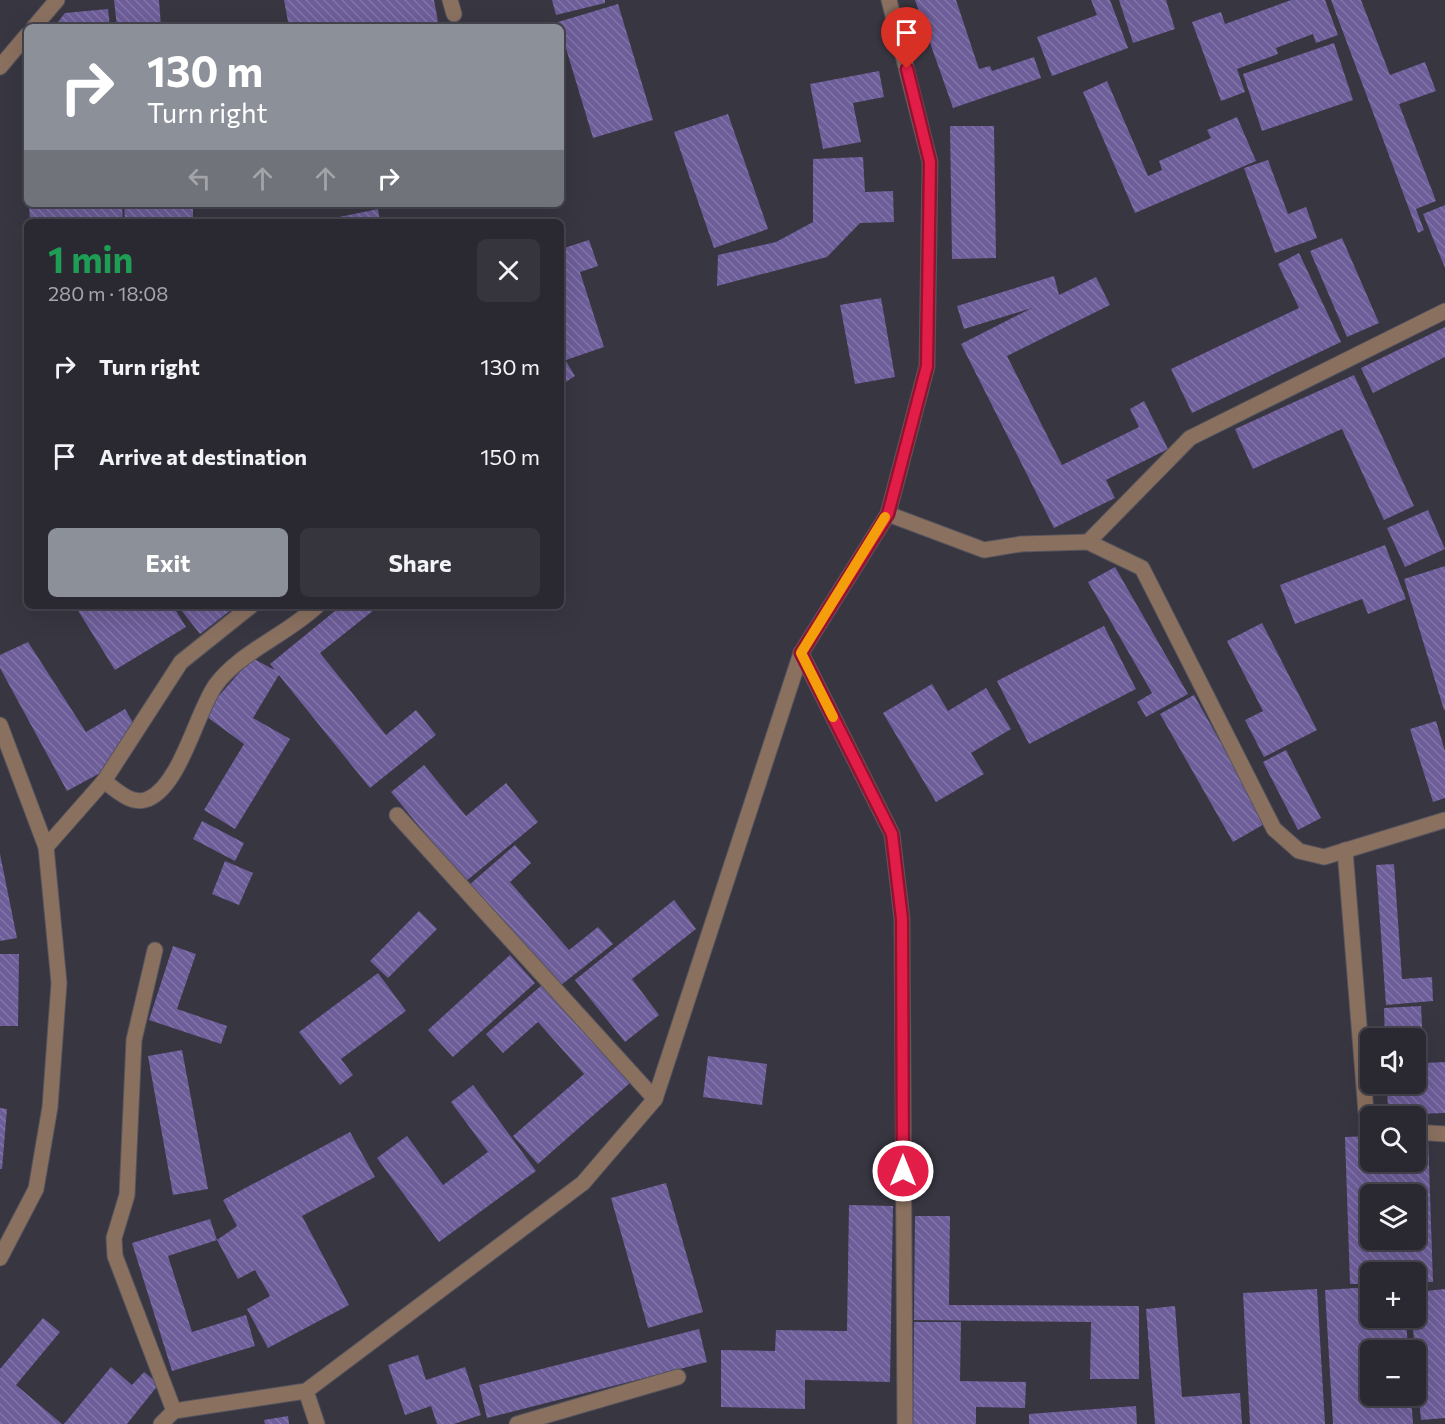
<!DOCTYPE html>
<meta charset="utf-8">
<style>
:root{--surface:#2a2831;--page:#36343d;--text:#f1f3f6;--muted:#a5a6ab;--line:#46444d;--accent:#8c9099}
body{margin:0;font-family:Commissioner,sans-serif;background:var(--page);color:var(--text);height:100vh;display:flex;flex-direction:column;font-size:22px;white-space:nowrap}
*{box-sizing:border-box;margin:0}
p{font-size:20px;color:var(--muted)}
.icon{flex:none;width:33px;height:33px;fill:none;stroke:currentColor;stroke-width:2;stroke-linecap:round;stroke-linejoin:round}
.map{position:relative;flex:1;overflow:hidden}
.panel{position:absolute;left:24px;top:219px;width:540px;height:390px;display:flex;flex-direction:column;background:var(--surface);border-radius:9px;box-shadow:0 6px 24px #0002,0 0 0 2px var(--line)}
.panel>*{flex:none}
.guide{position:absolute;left:24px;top:24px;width:540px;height:183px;border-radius:9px;box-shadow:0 6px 24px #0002,0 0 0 2px var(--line);background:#8c9099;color:#fff;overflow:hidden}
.fabs{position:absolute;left:1360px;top:1028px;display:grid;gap:12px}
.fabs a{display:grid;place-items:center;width:66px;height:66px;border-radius:9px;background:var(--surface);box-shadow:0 6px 24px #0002,0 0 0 2px var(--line);font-size:30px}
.pin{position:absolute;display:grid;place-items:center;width:51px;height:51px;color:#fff;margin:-62px -26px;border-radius:50% 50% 50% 0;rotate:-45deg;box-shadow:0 0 6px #0007}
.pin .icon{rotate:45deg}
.me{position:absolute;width:66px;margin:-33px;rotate:0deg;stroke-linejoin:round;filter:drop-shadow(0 0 4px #0008)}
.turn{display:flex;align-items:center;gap:21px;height:126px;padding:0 24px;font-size:27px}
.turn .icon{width:78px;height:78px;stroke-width:2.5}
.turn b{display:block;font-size:42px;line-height:51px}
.lanes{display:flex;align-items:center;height:57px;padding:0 24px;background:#0003;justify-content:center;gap:30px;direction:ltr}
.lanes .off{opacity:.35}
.round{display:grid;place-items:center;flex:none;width:63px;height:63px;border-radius:9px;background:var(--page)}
.head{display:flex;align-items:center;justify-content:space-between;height:102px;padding:0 24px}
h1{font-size:36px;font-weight:700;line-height:45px;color:#1e9e55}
.button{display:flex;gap:12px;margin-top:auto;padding:12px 24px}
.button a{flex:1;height:69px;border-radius:9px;background:var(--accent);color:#fff;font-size:24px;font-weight:700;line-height:69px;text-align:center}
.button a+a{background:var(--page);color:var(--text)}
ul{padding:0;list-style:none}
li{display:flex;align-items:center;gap:18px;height:90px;padding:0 24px}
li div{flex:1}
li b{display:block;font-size:22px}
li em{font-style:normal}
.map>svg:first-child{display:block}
</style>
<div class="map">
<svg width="1445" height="1424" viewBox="0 0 1445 1424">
<defs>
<pattern id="building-back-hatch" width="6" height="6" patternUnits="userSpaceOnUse" patternTransform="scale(1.5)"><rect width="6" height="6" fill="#6d5d99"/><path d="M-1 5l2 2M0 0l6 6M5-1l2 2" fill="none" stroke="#8275a8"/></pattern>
</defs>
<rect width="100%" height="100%" fill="#383641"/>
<g fill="url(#building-back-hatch)" fill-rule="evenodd">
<polygon points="114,0 159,0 161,27 117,27"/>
<polygon points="284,0 434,0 439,27 289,27"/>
<polygon points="552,0 605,0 605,3 556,15"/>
<polygon points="915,0 956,0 979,69 990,66 992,71 1034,57 1041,78 953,108"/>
<polygon points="1091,0 1110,0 1128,48 1052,76 1037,37 1097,15"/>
<polygon points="1119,0 1166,0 1175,29 1133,43"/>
<polygon points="1291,0 1325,0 1338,35 1316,43 1313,34 1276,48 1278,54 1237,69 1245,92 1221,101 1192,22 1221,12 1225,24"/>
<polygon points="1331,0 1361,0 1390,75 1425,62 1436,91 1399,104 1436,201 1416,209 1424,230 1418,233"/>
<polygon points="618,4 653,120 593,138 558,22"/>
<polygon points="108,9 110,27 54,27 65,13"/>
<polygon points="1334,43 1353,100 1262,131 1243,74"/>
<polygon points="879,71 884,97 853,103 861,142 823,149 810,84"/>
<polygon points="1107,81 1148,176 1162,170 1159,161 1211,138 1207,130 1237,117 1256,161 1135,213 1083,92"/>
<polygon points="728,114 768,229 714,248 674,132"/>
<polygon points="950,126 994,126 996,258 952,259"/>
<polygon points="863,157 865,192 893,191 894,222 860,223 827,257 717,286 718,255 776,242 813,222 813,159"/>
<polygon points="1268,160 1288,214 1306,207 1317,238 1275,253 1244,168"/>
<polygon points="29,204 122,204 123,222 30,222"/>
<polygon points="124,204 193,204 193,222 125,222"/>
<polygon points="1445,205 1445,268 1423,214"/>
<polygon points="378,209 380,222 326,222 325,220"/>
<polygon points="1342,238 1379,323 1347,337 1310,251"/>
<polygon points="589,240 598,266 580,272 604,347 566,360 561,345 561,249"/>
<polygon points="1299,253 1341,342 1192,413 1171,369 1299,308 1278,264"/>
<polygon points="1054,276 1059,295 1096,277 1110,305 1007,356 1062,465 1139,427 1130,409 1144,401 1168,449 1106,480 1115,498 1054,528 961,344 1032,308 964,329 957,306"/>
<polygon points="881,298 895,377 855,384 840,305"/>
<polygon points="1445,327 1445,357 1373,393 1361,368"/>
<polygon points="561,353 575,376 561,385"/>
<polygon points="1354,375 1414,506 1384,520 1342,429 1253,469 1235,429"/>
<polygon points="1428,510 1445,549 1405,567 1387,528"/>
<polygon points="1385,545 1406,599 1368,614 1362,599 1295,624 1280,585"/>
<polygon points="1445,566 1445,710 1444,710 1404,579"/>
<polygon points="1115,567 1188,694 1146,717 1137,702 1152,693 1088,582"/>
<polygon points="82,606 173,606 186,627 115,670 77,609"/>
<polygon points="178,606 236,606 200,634"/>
<polygon points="341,606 379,606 320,653 386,735 416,710 436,735 370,788 270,664"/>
<polygon points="1262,623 1317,730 1264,757 1245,720 1263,711 1227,641"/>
<polygon points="1104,626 1136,689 1029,744 997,681"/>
<polygon points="28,642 86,732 125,709 135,726 100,773 67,791 0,668 0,655"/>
<polygon points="252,658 280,673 253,718 290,739 235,829 204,810 244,744 203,714"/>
<polygon points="932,684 948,711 986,688 1011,729 971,753 984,774 936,802 883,713"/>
<polygon points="1194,695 1266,823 1233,842 1160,714"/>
<polygon points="1436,721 1445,751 1445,798 1433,802 1410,729"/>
<polygon points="1286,750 1321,818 1298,830 1263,762"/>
<polygon points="424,765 466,816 506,783 538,822 465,882 391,792"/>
<polygon points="202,821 244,843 235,861 193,839"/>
<polygon points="515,845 531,863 510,882 569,950 598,927 613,944 556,989 469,885"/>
<polygon points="0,854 17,938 0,941"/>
<polygon points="225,861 253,873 239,905 212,894"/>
<polygon points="1394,864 1402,979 1432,977 1433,1001 1386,1005 1376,865"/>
<polygon points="674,900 696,929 632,979 659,1015 625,1042 575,980"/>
<polygon points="419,911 437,929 388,978 370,961"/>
<polygon points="173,946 196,954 177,1009 227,1026 221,1044 149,1020"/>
<polygon points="0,954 19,954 18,1026 0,1026"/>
<polygon points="510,955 535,983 453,1057 428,1030"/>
<polygon points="378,973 406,1011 341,1059 353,1075 340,1085 299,1032"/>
<polygon points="543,984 630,1083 538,1164 513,1136 584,1074 538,1022 503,1053 486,1034"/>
<polygon points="1421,1006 1424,1063 1445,1062 1445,1113 1388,1115 1387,1083 1416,1083 1416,1038 1385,1038 1384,1008"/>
<polygon points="182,1050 208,1189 173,1195 148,1056"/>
<polygon points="708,1056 767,1064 762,1105 703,1097"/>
<polygon points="473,1085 536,1171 439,1242 377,1158 407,1136 443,1185 488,1152 451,1102"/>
<polygon points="0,1108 7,1109 2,1169 0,1169"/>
<polygon points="350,1132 375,1177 302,1216 349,1305 268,1348 247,1309 270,1296 255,1270 238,1279 217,1240 237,1226 223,1200"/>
<path d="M1416 1135H1428L1433 1282H1416V1272H1371V1284H1350L1345 1137 1371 1136V1161H1416ZM1371 1194H1416V1239H1371Z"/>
<polygon points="666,1183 703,1312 648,1328 611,1198"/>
<polygon points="849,1205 893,1206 890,1382 805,1380 805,1409 721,1407 721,1350 775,1351 776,1330 847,1331"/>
<polygon points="915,1216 950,1216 949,1305 1139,1306 1139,1379 1090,1379 1091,1322 914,1320"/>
<polygon points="210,1219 217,1240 168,1256 192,1332 246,1315 255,1346 172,1371 132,1243"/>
<polygon points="1371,1287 1371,1317 1406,1317 1408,1350 1371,1350 1371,1395 1411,1395 1413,1424 1333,1424 1325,1290"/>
<polygon points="1317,1289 1325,1424 1250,1424 1243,1293"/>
<polygon points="1445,1289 1445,1418 1421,1420 1412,1317 1416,1317 1416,1292"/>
<polygon points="1175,1306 1182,1397 1240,1393 1242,1424 1155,1424 1146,1309"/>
<polygon points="43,1318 60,1332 16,1385 62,1424 0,1424 0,1369"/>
<polygon points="914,1322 961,1322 960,1381 1026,1382 1025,1408 976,1407 976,1424 913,1424"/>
<polygon points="699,1329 707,1362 487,1418 479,1385"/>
<polygon points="418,1355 426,1380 465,1367 481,1415 454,1424 437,1424 431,1406 405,1415 388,1365"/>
<polygon points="111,1367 132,1385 144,1372 159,1384 127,1424 64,1424"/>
<polygon points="1136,1406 1137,1424 1029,1424 1029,1414"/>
<polygon points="288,1416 289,1424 265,1424 264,1420"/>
</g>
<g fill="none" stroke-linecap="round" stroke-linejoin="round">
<g stroke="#56545e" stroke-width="17">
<g id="minor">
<polyline points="450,0 454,14"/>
<polyline points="34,27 57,0"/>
<polyline points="0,67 27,35"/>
<polyline points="888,514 984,550 1021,544 1088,542 1142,568 1274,829 1299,851 1324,857 1445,820"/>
<polyline points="1088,542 1190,438 1445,311"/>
<polyline points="801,653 892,834 902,919 905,1424"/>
<polyline points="0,725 46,847 59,983 50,1107 36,1189 0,1258"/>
<path d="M104 781C116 790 132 806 148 799 180 786 196 714 215 686 238 653 288 634 317 606"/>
<polyline points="397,815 655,1099"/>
<polyline points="46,847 104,781 181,662 251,606"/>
<polyline points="1345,850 1366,1112 1371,1124"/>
<polyline points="155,950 134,1040 127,1195 114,1238 115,1256 174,1411"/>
<polyline points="1416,1132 1445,1134"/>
<polyline points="306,1391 317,1424"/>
<polyline points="161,1424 174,1411 306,1391 583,1183 655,1099 801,653 888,514 927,366 930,162 889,0"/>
<polyline points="517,1424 678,1377"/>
</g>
</g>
<use href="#minor" stroke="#8a705f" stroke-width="15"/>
</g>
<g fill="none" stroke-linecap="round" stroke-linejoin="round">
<g stroke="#92132f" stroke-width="15">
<polyline id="route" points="903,1171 902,919 892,834 801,653 888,514 927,366 930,162 907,69"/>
</g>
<use href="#route" stroke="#e11d48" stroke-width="10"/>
<polyline stroke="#f59e0b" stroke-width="10" points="833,717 801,653 885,517"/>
</g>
</svg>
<div class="fabs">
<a><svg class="icon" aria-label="sound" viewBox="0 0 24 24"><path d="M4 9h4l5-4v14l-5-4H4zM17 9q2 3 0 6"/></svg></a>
<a><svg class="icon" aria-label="search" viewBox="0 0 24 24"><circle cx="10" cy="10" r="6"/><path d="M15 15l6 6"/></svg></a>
<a><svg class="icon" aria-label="layers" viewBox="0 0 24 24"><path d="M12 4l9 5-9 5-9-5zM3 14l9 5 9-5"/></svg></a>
<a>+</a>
<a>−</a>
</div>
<div class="pin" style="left:907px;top:69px;background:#d93025"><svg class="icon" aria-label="arrive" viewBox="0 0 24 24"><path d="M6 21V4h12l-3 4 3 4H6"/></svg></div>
<svg class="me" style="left:903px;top:1171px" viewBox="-20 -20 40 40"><circle r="17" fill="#e11d48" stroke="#fff" stroke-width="3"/><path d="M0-11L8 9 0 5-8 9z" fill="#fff"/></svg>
<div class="guide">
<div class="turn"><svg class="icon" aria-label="right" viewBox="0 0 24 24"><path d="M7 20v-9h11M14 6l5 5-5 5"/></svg><div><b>130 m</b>Turn right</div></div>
<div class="lanes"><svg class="icon off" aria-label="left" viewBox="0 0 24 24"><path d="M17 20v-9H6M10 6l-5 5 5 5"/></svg><svg class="icon off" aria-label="ahead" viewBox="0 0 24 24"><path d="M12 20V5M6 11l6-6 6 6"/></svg><svg class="icon off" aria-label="ahead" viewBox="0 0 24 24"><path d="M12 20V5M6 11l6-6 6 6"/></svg><svg class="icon" aria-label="right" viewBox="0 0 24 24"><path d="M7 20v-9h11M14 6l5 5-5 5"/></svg></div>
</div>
<section class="panel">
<div class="head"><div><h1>1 min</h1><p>280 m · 18:08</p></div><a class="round"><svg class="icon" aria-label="close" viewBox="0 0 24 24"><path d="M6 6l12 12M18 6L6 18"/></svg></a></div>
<ul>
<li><svg class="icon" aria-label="right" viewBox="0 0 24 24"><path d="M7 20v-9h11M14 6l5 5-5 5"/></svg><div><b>Turn right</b></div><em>130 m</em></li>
<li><svg class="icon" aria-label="arrive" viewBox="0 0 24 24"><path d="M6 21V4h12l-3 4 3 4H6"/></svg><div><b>Arrive at destination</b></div><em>150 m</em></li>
</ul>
<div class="button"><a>Exit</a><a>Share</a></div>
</section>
</div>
